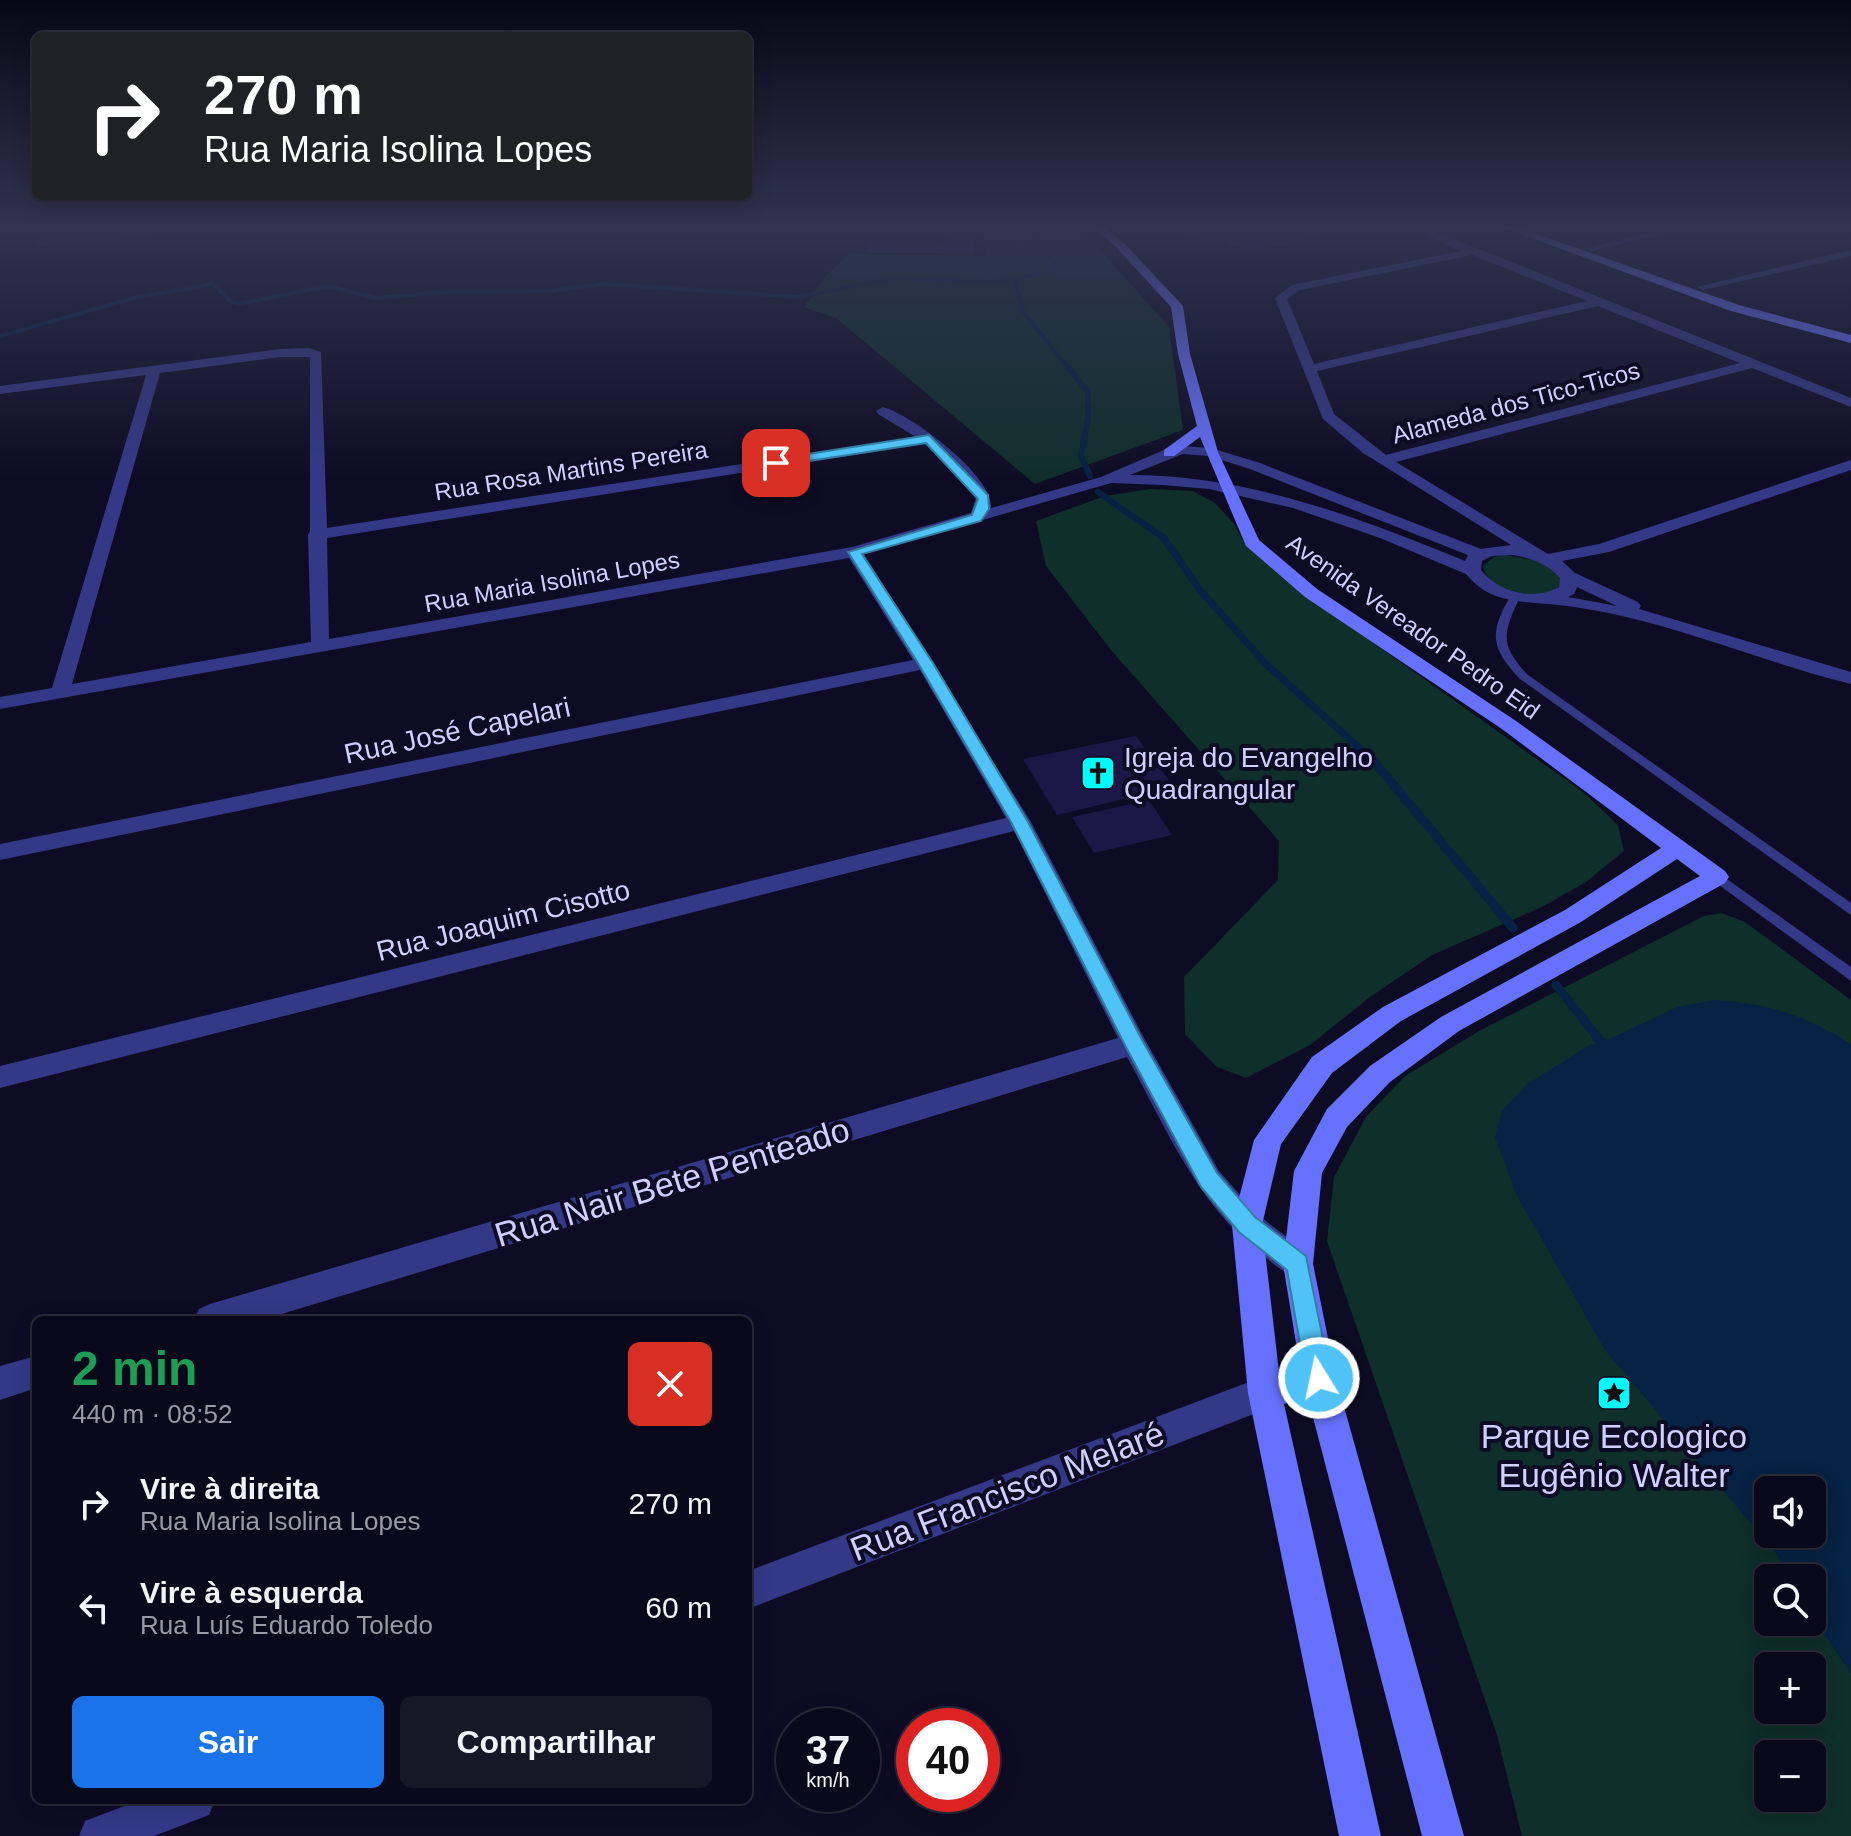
<!DOCTYPE html>
<html lang="pt">
<meta charset="utf-8">
<style>
:root{--surface:#0a091b;--page:#181728;--text:#f1f3f6;--muted:#999aa3;--line:#2a2a3a;--accent:#1a73e8}
body{margin:0;font-family:Helvetica,sans-serif;background:var(--page);color:var(--text);height:100vh;display:flex;flex-direction:column;font-size:30px;white-space:nowrap}
*{box-sizing:border-box;margin:0}
p{font-size:26px;color:var(--muted)}
.icon{flex:none;width:44px;height:44px;fill:none;stroke:currentColor;stroke-width:2;stroke-linecap:round;stroke-linejoin:round}
.map{position:relative;flex:1;overflow:hidden}
.drawer{position:absolute;left:32px;top:1316px;width:720px;height:488px;display:flex;flex-direction:column;background:var(--surface);border-radius:12px;box-shadow:0 4px 20px #0003,0 0 0 2px var(--line)}
.drawer>*{flex:none}
.top-card{position:absolute;left:32px;top:32px;width:720px;height:168px;border-radius:12px;box-shadow:0 4px 20px #0003,0 0 0 2px var(--line);background:#202124;color:#fff;overflow:hidden}
.tools{position:absolute;left:1754px;top:1476px;display:grid;gap:16px}
.tools a{display:grid;place-items:center;width:72px;height:72px;border-radius:12px;background:var(--surface);box-shadow:0 4px 20px #0003,0 0 0 2px var(--line);font-size:40px}
.speed{position:absolute;left:776px;top:1708px;display:flex;gap:16px;font-size:40px;font-weight:700;text-align:center}
.speed>*{display:grid;place-content:center;width:104px;height:104px;border-radius:50%;background:var(--surface);box-shadow:0 4px 20px #0003,0 0 0 2px var(--line);line-height:1}
.speed small{font-size:20px;font-weight:400}
.speed .limit{border:12px solid #d22;background:#fff;color:#111}
.pin{position:absolute;display:grid;place-items:center;width:68px;height:68px;color:#fff;margin:-34px;border-radius:16px;box-shadow:0 4px 12px #0006}
.me{position:absolute;width:88px;margin:-44px;rotate:350deg;stroke-linejoin:round;filter:drop-shadow(0 0 6px #0008)}
.turn{display:flex;align-items:center;gap:28px;height:168px;padding:0 40px;font-size:36px}
.turn .icon{width:104px;height:104px;stroke-width:2.5}
.turn b{display:block;font-size:56px;line-height:68px}
.round{display:grid;place-items:center;flex:none;width:84px;height:84px;border-radius:12px;background:var(--page)}
.summary{display:flex;align-items:center;justify-content:space-between;height:136px;padding:0 40px}
h1{font-size:48px;font-weight:800;line-height:60px;color:#1e9e55}
.button{display:flex;gap:16px;margin-top:auto;padding:16px 40px}
.button a{flex:1;height:92px;border-radius:12px;background:var(--accent);color:#fff;font-size:32px;font-weight:800;line-height:92px;text-align:center}
.button a+a{background:var(--page);color:var(--text)}
ul{padding:0;list-style:none}
li{display:flex;align-items:center;gap:24px;height:104px;padding:0 40px}
li div{flex:1}
li b{display:block;font-size:30px}
li em{font-style:normal}
.map>svg:first-child{display:block}
</style>
<div class="map">
<svg width="1851" height="1836" viewBox="0 0 1851 1836">
<rect width="100%" height="100%" fill="#0e0c24"/>
<g fill="#0f2f2a" fill-rule="evenodd">
<polygon points="984,224 1077,224 1169,327 1183,430 1035,484 836,318 804,307 824,278 849,254 985,256"/>
<polygon points="1150,489 1193,491 1215,503 1234,524 1246,546 1285,580 1583,792 1618,825 1624,851 1586,882 1542,907 1432,955 1370,997 1310,1045 1246,1078 1217,1067 1185,1034 1184,977 1278,880 1279,841 1111,650 1046,566 1036,521 1105,496"/>
<path d="M1504 555 1540 561 1562 579C1559 607 1487 594 1483 566L1494 557Z"/>
<path d="M1721 913 1745 922 1851 1000V1836H1522L1497 1735 1327 1241 1334 1177 1366 1117 1405 1076 1479 1031 1704 916ZM1768 1490H1812V1534H1768ZM1768 1578H1812V1622H1768ZM1768 1666H1812V1710H1768ZM1768 1754H1812V1798H1768Z"/>
</g>
<path fill="#062244" fill-rule="evenodd" d="M1716 1000C1774 1005 1801 1014 1851 1044V1674L1812 1615V1578H1790L1776 1553 1605 1350 1516 1194 1495 1137 1502 1111 1526 1085 1588 1046 1612 1038 1677 1007ZM1768 1490H1812V1534H1768Z"/>
<g fill="none" stroke-linecap="round" stroke-linejoin="round">
<g stroke="#062244" stroke-width="4">
<polyline points="1015,281 1023,311 1065,364"/>
<polyline points="0,336 134,298 213,284 231,302 239,304 328,286 376,298 448,292 550,291 605,284 799,297 895,278 993,282 1051,272 1055,265 1038,244 1031,224"/>
</g>
<g stroke="#062244" stroke-width="6">
<polyline points="1064,362 1088,392 1088,419 1081,456 1090,476"/>
<polyline points="1098,492 1165,539"/>
</g>
<polyline stroke="#062244" stroke-width="7" points="1163,537 1200,590 1267,665 1373,760"/>
<g stroke="#062244" stroke-width="9">
<polyline points="1371,758 1513,928"/>
<polyline points="1556,985 1599,1039"/>
</g>
<polyline stroke="#062244" stroke-width="11" points="1597,1037 1607,1050"/>
</g>
<g fill="#1c1747">
<polygon points="76,224 217,224 211,233 35,246 51,226"/>
<polygon points="1167,224 1228,228 1220,224 1310,224 1319,227 1311,229 1327,235 1278,247 1267,243 1265,249 1229,246 1230,242 1181,239 1182,235 1163,234"/>
<polygon points="1335,224 1357,224 1366,228 1352,233"/>
<polygon points="945,225 974,226 974,253 867,253 870,241 945,244"/>
<polygon points="1136,736 1174,787 1057,815 1023,759"/>
<polygon points="1149,800 1172,835 1094,853 1072,817"/>
</g>
<g fill="none" stroke-linecap="round" stroke-linejoin="round">
<g fill="#333987" fill-rule="evenodd">
<path d="M1515 594 1520 597C1503 633 1499 645 1528 675L1851 903V915L1520 679C1490 647 1489 633 1511 595Z"/>
<polygon points="1717,872 1851,967 1851,981 1712,880 1710,877"/>
</g>
<g fill="#333987" fill-rule="evenodd">
<path d="M1399 224H1413L1479 249 1851 398V407L1752 368 1396 462 1548 554 1599 544 1851 460V470L1609 552 1562 561 1575 573 1638 602 1641 606 1639 609 1851 672V684C1750 659 1653 613 1548 604 1516 601 1489 602 1466 574L1380 538 1293 508 1209 489 1163 485 1111 483 864 554 1031 822 1143 1036 1219 1171 1258 1215 1309 1254 1313 1264 1309 1274 1298 1279C1284 1273 1274 1264 1262 1255 1197 1204 1166 1128 1127 1057L262 1320H194L199 1309 210 1304 1118 1038 1014 831 0 1088V1066L1006 818 920 670 0 860V844L913 660 849 558 0 709V697L52 688 146 375 0 394V386L281 349 309 348 321 352 327 528 916 437 878 414 876 411 883 407C912 415 994 476 991 508L1101 477 1164 450 1183 446 1211 448 1260 463 1481 549 1511 545 1363 453 1323 419 1275 298 1292 285 1461 251ZM1472 255 1587 301 1314 364 1287 299 1300 290ZM1598 306 1740 363 1386 455 1334 414 1317 371ZM281 357H310V531L308 535 311 642 72 684 160 373ZM925 444 976 498 971 513 852 547 329 639 327 538ZM1183 454 1209 456 1250 469 1468 555 1465 561C1357 517 1248 475 1130 475ZM1513 555C1532 558 1547 564 1560 578L1559 587C1533 601 1500 593 1481 570L1482 561 1492 556ZM1577 587 1617 606 1568 597 1574 594Z"/>
<polygon points="1686,224 1705,224 1592,251 1587,248"/>
<polygon points="1851,250 1851,256 1703,290 1697,287"/>
<polygon points="36,1356 36,1388 0,1400 0,1366"/>
<polygon points="1265,1376 1277,1381 1282,1393 1277,1405 748,1609 748,1571"/>
<polygon points="140,1800 215,1800 209,1815 154,1836 79,1836 85,1821"/>
</g>
<g fill="#6672ff" fill-rule="evenodd">
<path d="M1088 224H1100L1124 243 1183 306 1190 354 1218 452 1259 540 1317 589 1516 721 1725 871 1729 877 1725 883 1459 1031 1390 1082 1347 1127 1322 1173 1313 1264 1336 1378 1464 1836H1422L1308 1398 1284 1404 1381 1836H1339L1248 1393 1232 1225 1254 1140 1312 1057 1383 1007 1565 910 1661 848 1502 729 1305 597 1246 546 1200 437 1174 456H1164V450L1197 426 1178 354 1171 307 1116 247ZM1677 859 1700 876 1441 1017 1370 1066 1327 1109 1294 1171 1283 1264 1300 1367 1279 1372 1262 1225 1281 1144 1332 1073 1401 1021 1581 922Z"/>
<polygon points="1493,224 1508,224 1739,305 1851,335 1851,343 1731,311"/>
</g>
</g>
<linearGradient id="sky" x2="0" y2="1"><stop stop-color="#080714"/><stop offset="0.47" stop-color="#303450"/><stop offset="1" stop-color="#303450" stop-opacity="0"/></linearGradient>
<rect width="1851" height="481" fill="url(#sky)"/>
<polygon fill="#4fc3f7" stroke="#337fa1" stroke-width="2" points="929,435 988,495 989,509 981,521 862,554 933,663 1028,822 1141,1038 1217,1173 1255,1217 1306,1256 1331,1378 1327,1386 1319,1390 1310,1386 1306,1378 1287,1270 1239,1232 1201,1187 1127,1049 1011,822 918,663 848,552 972,515 978,499 926,443 776,466 770,463 776,459"/>
<defs>
<g id="church-square" transform="scale(1.8)"><rect x="-9" y="-9" width="18" height="18" rx="4" fill="#00fafa" stroke="#0e0c24"/><path d="M-1.2-6h2.4v3.5h3.3v2.4h-3.3V6h-2.4V-.1h-3.3v-2.4h3.3Z" fill="#111"/></g>
<g id="sight-square" transform="scale(1.8)"><rect x="-9" y="-9" width="18" height="18" rx="4" fill="#00fafa" stroke="#0e0c24"/><path d="M0-6L1.8-2.2L6-1.7L2.9 1.2L3.7 5.4L0 3.3L-3.7 5.4L-2.9 1.2L-6-1.7L-1.8-2.2Z" fill="#111"/></g>
</defs>
<g fill-rule="evenodd">
<use href="#church-square" x="1098" y="773"/>
<use href="#sight-square" x="1614" y="1393"/>
</g>
<g text-anchor="middle" stroke-width="8" stroke-linejoin="round" paint-order="stroke">
<g font-size="24" fill="#d0cfff" stroke="#0e0c24">
<text transform="translate(1516 403) rotate(-15)" y="8">Alameda dos Tico-Ticos</text>
<text transform="translate(571 471) rotate(-9)" y="8">Rua Rosa Martins Pereira</text>
<text transform="translate(552 582) rotate(-10)" y="8">Rua Maria Isolina Lopes</text>
<text transform="translate(1413 627) rotate(35)" y="8">Avenida Vereador Pedro Eid</text>
</g>
<g font-size="28" fill="#d0cfff" stroke="#0e0c24">
<text transform="translate(457 730) rotate(-12)" y="10">Rua José Capelari</text>
<text transform="translate(503 920) rotate(-14)" y="10">Rua Joaquim Cisotto</text>
</g>
<g font-size="28" fill="#d0cfff" stroke="#0e0c24" text-anchor="start">
<text x="1124" y="767">Igreja do Evangelho<tspan x="1124" dy="32">Quadrangular</tspan></text>
</g>
<g font-size="34" fill="#d0cfff" stroke="#0e0c24">
<text transform="translate(672 1182) rotate(-17)" y="12">Rua Nair Bete Penteado</text>
<text transform="translate(1007 1491) rotate(-21)" y="12">Rua Francisco Melaré</text>
</g>
<g font-size="34" fill="#d0cfff" stroke="#0e0c24">
<text x="1614" y="1448">Parque Ecologico<tspan x="1614" dy="39">Eugênio Walter</tspan></text>
</g>
</g>
</svg>
<div class="tools">
<a><svg class="icon" aria-label="sound" viewBox="0 0 24 24"><path d="M4 9h4l5-4v14l-5-4H4zM17 9q2 3 0 6"/></svg></a>
<a><svg class="icon" aria-label="search" viewBox="0 0 24 24"><circle cx="10" cy="10" r="6"/><path d="M15 15l6 6"/></svg></a>
<a>+</a>
<a>−</a>
</div>
<div class="speed"><div>37<small>km/h</small></div><div class="limit">40</div></div>
<div class="pin" style="left:776px;top:463px;background:#d93025"><svg class="icon" aria-label="arrive" viewBox="0 0 24 24"><path d="M6 21V4h12l-3 4 3 4H6"/></svg></div>
<svg class="me" style="left:1319px;top:1378px" viewBox="-20 -20 40 40"><circle r="17" fill="#4fc3f7" stroke="#fff" stroke-width="3"/><path d="M0-11L8 9 0 5-8 9z" fill="#fff"/></svg>
<div class="top-card">
<div class="turn"><svg class="icon" aria-label="right" viewBox="0 0 24 24"><path d="M7 20v-9h11M14 6l5 5-5 5"/></svg><div><b>270 m</b>Rua Maria Isolina Lopes</div></div>
</div>
<section class="drawer">
<div class="summary"><div><h1>2 min</h1><p>440 m · 08:52</p></div><a class="round" style="background:#d93025;color:#fff"><svg class="icon" aria-label="close" viewBox="0 0 24 24"><path d="M6 6l12 12M18 6L6 18"/></svg></a></div>
<ul>
<li><svg class="icon" aria-label="right" viewBox="0 0 24 24"><path d="M7 20v-9h11M14 6l5 5-5 5"/></svg><div><b>Vire à direita</b><p>Rua Maria Isolina Lopes</p></div><em>270 m</em></li>
<li><svg class="icon" aria-label="left" viewBox="0 0 24 24"><path d="M17 20v-9H6M10 6l-5 5 5 5"/></svg><div><b>Vire à esquerda</b><p>Rua Luís Eduardo Toledo</p></div><em>60 m</em></li>
</ul>
<div class="button"><a>Sair</a><a>Compartilhar</a></div>
</section>
</div>
